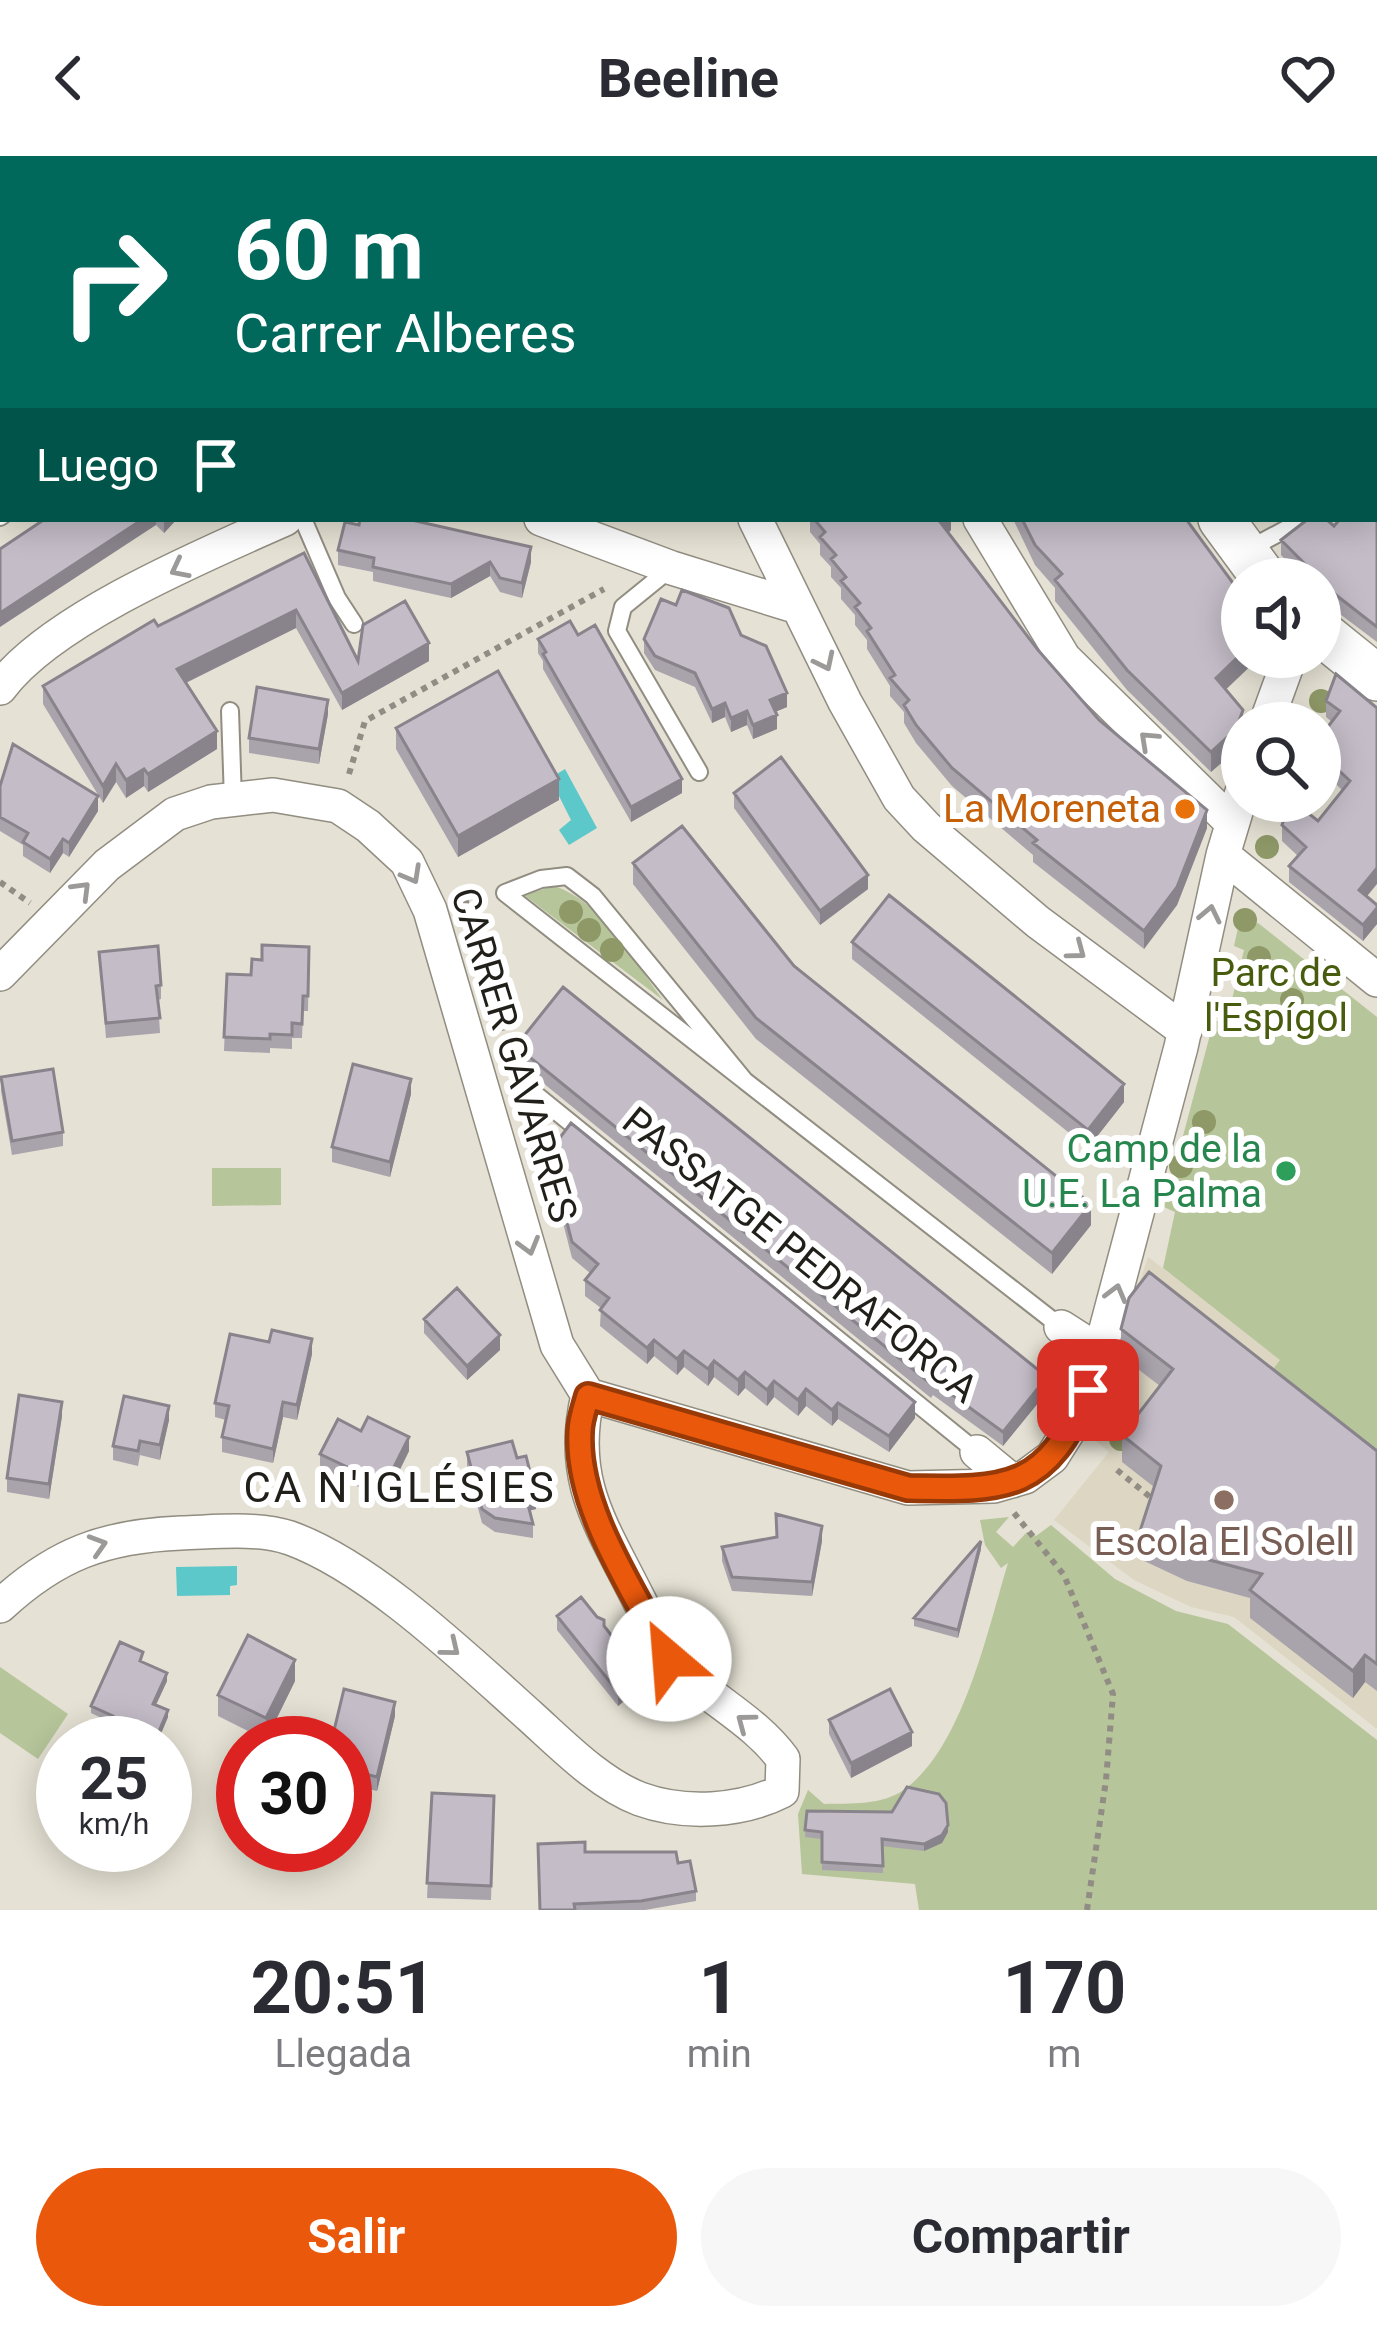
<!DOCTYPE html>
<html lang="es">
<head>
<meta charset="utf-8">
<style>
	:root { --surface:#fff; --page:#f7f7f7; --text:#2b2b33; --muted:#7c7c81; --accent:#ea580c }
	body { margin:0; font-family:Roboto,sans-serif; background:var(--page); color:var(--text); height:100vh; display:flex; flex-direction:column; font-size:45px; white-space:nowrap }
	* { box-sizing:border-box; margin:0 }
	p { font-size:39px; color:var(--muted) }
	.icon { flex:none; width:66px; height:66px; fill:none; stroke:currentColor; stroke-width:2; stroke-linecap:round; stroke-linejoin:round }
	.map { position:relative; height:1754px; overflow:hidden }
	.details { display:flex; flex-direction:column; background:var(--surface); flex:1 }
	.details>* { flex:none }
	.guide { position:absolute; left:0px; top:0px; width:1377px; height:366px; box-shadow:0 6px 30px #0003; background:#00695c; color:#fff; overflow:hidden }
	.tools { position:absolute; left:1221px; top:402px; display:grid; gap:24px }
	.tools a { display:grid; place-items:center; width:120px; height:120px; border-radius:50%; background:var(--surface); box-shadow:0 6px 30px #0003; font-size:60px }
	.speed { position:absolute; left:36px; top:1560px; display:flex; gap:24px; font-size:60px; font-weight:700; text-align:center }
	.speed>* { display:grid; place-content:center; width:156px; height:156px; border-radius:50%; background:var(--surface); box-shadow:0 6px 30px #0003; line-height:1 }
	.speed small { font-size:30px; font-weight:400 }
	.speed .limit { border:18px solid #d22; background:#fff; color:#111 }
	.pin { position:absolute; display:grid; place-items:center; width:102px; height:102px; color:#fff; margin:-51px; border-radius:24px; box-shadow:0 6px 18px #0006 }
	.me { position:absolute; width:132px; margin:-66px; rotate:333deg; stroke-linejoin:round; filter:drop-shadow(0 0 9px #0008) }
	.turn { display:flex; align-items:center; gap:42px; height:252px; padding:0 36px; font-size:54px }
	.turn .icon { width:156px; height:156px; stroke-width:2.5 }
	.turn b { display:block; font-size:84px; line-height:102px }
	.then { display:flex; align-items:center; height:114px; padding:0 36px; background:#0003; gap:24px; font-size:45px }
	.eta { display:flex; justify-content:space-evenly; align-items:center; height:204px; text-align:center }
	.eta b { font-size:72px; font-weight:700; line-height:84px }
	.button { display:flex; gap:24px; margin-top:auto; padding:24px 36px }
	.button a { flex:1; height:138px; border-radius:72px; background:var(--accent); color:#fff; font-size:48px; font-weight:700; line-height:138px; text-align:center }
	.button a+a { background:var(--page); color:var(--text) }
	header { display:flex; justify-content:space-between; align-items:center; height:156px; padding:0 36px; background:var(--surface); font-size:54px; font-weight:700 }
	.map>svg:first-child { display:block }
</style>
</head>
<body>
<header><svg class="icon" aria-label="back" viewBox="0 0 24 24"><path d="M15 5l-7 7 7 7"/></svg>Beeline<svg class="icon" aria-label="heart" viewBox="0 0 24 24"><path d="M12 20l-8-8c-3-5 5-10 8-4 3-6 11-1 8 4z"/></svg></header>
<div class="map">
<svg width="1377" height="1754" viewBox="0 0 1377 1754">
	<rect width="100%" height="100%" fill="#e5e1d4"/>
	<path fill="#dcd6c2" d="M1148,1101l229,178v294l-143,-112 -43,-10 -57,-27 -80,-60 55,-68 -19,-16z"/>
	<path fill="#b6c59a" d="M554,730c48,15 80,76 109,114l-139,-105z
		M1258,767l119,94v435l-61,-37 6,-9 -51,-34 9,-12 -117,-92 12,-56 -11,-5 50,-187 12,4 18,-74 -10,-4 4,-18z
		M212,1012h69v37l-69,1z
		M1009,1361l-13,15 17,15 14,-15 9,4 15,-11 64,54 61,32 52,13 149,116v170h-458l-4,-26 -113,-10 -4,-60 10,-24 16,14c27,-1 58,2 81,-15 58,-42 83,-160 103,-226l-7,5 -16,-23 -5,-25z
		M0,1511l68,47 -30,45 -38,-26z"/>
	<path fill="#5dc8ca" d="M565,613l32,59 -28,17 -10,-15 12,-10 -21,-42z
		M237,1410v19l-7,1v9l-53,1 -1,-29z"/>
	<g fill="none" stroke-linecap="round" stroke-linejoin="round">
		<g stroke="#918d81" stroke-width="20">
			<path id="lane" d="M1374,266l3,3
				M1374,312l3,-6
				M0,361l3,-2
				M303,363l34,79 17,26
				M1249,393l56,-30
				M671,412l-48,39 -6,24 82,141
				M230,555l3,89
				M745,925l-240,-188 36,-14 26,-3 26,20 152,185 316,246
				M535,938l442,358"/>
		</g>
		<g stroke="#918d81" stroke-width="36">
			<path id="street" d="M311,0v3
				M512,0l2,3
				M798,0l2,3
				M1073,0l3,3
				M835,3l4,-3
				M1374,235l3,3
				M541,363l131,49 126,39
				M755,363l90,183 54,96 27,29 112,95 147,109
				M980,363l84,139 167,164
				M0,532c51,-69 204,-133 285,-169
				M1266,567l24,-66
				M1223,699l154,125
				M0,818l107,-109 68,-51 36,-12 62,-7 65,11 30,20 39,36 23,48 127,435 31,50
				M1061,1171l39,25
				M588,1239l320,93 86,-2 31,-9 27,-20 24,-38 24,-67 81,-305 42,-192 19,-63
				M977,1296l35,29
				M0,1450c56,-52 105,-70 181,-73 35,-1 75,-6 109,5 81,29 176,121 241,179 31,28 69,67 109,82 44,16 101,13 142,-8l1,-32c-29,-40 -77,-61 -111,-98 -15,-16 -24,-45 -35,-65 -36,-72 -69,-116 -49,-201"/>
		</g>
		<g stroke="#918d81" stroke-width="48">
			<path id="secondary" d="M1034,0l2,3
				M1221,363l44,60
				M1320,476l57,46"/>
		</g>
		<path stroke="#918d84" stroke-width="6" stroke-dasharray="6 6" stroke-linecap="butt" d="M0,117l3,7
			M0,176l3,-7
			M349,618l16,-53 239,-132
			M0,726l30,21
			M465,742l51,175 5,5
			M1117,1314l38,31
			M1014,1357l50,62 49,119 -7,86 -19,130"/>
		<use href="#lane" stroke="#fff" stroke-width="16"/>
		<use href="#street" stroke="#fff" stroke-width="33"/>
		<use href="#secondary" stroke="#fff" stroke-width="45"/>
	</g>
	<g fill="#8f9867">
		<circle cx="1321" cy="545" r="12"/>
		<circle cx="1267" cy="691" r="12"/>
		<circle cx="571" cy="756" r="12"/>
		<circle cx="1245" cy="764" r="12"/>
		<circle cx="589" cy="774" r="12"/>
		<circle cx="612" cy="794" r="12"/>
		<circle cx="1259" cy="802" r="12"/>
		<circle cx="1292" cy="844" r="12"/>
		<circle cx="1204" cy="966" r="12"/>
		<circle cx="1181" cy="1010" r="12"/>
		<circle cx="1121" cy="1283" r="12"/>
	</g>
	<path fill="#a9a3ac" d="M561,0h204v3h-202z
		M0,254h3v74h-3z
		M1377,315v171l-41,-31 -16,-17v-15h-15l-24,-24v-15l53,-14 40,-7z
		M45,363h132l-13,14 -8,-8z
		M807,363h144v11l-3,3 90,117 61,70 108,108 -30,77 -33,44 -111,-87v-7l-81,-69 -36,-43 -12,-20v-11l-14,-16v-10l-23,-37v-9l-12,-15v-10l-14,-16v-11l-10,-11v-10l-11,-12v-11l-10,-12v-10z
		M1013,363h173l39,171 18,20 -1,23 -6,17 -25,22 -84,-82 -72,-89v-13l-20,-23z
		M338,394l193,12 -9,36 -22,-6 -10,-16 -39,22 -78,-17v-9l-35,-7z
		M304,397l54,108h71l-87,49 -46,-82 -110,55 31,66 -69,43 -4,-6 -18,12 -10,-16 -13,21 -60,-99v-18l115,-60z
		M578,479l104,158 -51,29 -88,-153v-8l-5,-8v-14z
		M741,479l46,72 -12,5 2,17 -24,10 -6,-14 -16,7 -6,-15 -13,6 -17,-36 -40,-17 -11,-17v-14z
		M1336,518l31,223 10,8v19l-14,17 -74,-59v-16l9,-10 -16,-15v-16l36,-4 24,-31 -10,-10v-7l-12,-9v-27l12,-15 -6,-5v-16z
		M328,558l-9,50 -70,-11v-15z
		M396,572l163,72 -101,57 -62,-108z
		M0,630l98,25 -29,46 -6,-4 -13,20 -27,-17v-11l-23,-14z
		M734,637l134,96 -48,36 -86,-117z
		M633,707l161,103 297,259 -39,49 -296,-235 -123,-155z
		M852,786l272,160 -36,46 -236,-189z
		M309,791l-1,64h-5l-1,27h-10v11l-22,-1v5l-46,-2 3,-77 24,1 11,-15z
		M99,796l62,33v14l-3,1 2,33 -54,5z
		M516,890l531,346 -44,54 -70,-51 -2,3 -415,-337z
		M1,921l62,55v14l-51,9 -11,-64z
		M411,938l-21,83 -58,-15v-15z
		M549,996l366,266 -26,34 -51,-33 -6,7 -26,-20 -8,10 -24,-19 -7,9 -22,-18 -7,8 -24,-19 -6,9 -24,-19 -7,8 -23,-19 -7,8 -47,-38 1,-18 -16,-12v-16l5,-7 -18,-15 -23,-90z
		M424,1163l76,31 -33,30 -43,-47z
		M1121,1173l256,122v240l-12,-9 -12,16 -103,-80v-20l-63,-17 -47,-22v-28l14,-44 -32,-25v-27l38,-49 -39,-30z
		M312,1198l-15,66 -14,-3 -10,46 -51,-11v-15l4,-17 -11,-3v-14z
		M62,1260l-13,83 -42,-7v-14z
		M169,1264l-9,40 -20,-5 -2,11 -25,-6v-14z
		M361,1275l48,20 -24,49 -65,-32v-14z
		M467,1296l69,57 -7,2 4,13v14l-38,-6 -13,-9 -15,-56z
		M776,1381l46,4 -10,55 -80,-5 -10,-30v-14z
		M981,1393l-23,89 -44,-12v-8z
		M557,1460l47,10 37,61 -23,19 -61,-76z
		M143,1504l-1,2 25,19 -11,24 12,12 -11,26h-56l9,-21 -19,-9v-7z
		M295,1525l-29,59 -48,-24v-21z
		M395,1560l-18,75 -32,-7v-41z
		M829,1564l83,26 -61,32 -22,-44z
		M432,1637l62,3 -3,104 -64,-2z
		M807,1655l141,21 -6,11 -18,8 -42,-5 1,27 -61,-3v-31l-17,-2z
		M585,1696l93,11 18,28v10l-51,9h-105z"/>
	<path fill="#89848c" d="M143,363h13v6l-156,102v-14z
		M164,363h13l-13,14z
		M943,363h8v11l-11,10v-18z
		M531,391v15l-9,36v-15z
		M490,406v14l-39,22v-14z
		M296,454v18l-119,59v-18z
		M429,487v18l-87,49v-17z
		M1242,497v4h18l-44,42v-21z
		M787,537v14l-17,7v-14z
		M328,544v14l-9,50v-15z
		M725,547v14l-13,6v-14z
		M1243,554l-1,23 -6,17 -25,22v-20z
		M747,555v14l-16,7v-14z
		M777,559v14l-24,10v-14z
		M217,575v18l-69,43v-18z
		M116,608v18l-13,21v-17z
		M144,613v17l-18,12v-18z
		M559,623v21l-101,57v-21z
		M682,623v14l-51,29v-15z
		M98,640v15l-29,46v-14z
		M1207,654v18l-30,77 -33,44v-18z
		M63,683v14l-13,20v-14z
		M1377,712v16l-18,22v-16z
		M868,719v14l-48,36v-14z
		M1377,752v16l-14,17v-16z
		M411,923v15l-21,83v-15z
		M1124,928v18l-36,46v-18z
		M1091,1048v21l-39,49v-21z
		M500,1179v15l-33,30v-14z
		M312,1183v15l-15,66v-15z
		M654,1184v16l-7,8v-16z
		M684,1195v16l-7,8v-16z
		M714,1205v16l-6,9v-17z
		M745,1216v16l-7,8v-16z
		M1047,1221v15l-44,54v-14z
		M774,1225v16l-7,9v-16z
		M806,1233v17l-8,10v-16z
		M62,1246v14l-13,83v-15z
		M283,1246v15l-10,46v-14z
		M915,1246v16l-26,34v-16z
		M838,1247v16l-6,7v-16z
		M169,1250v14l-9,40v-15z
		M409,1281v14l-24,49v-15z
		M536,1339v14l-10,2v-14z
		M822,1370v15l-10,55v-14z
		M981,1385v8l-23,89v-8z
		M1365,1499v27l-12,16v-27z
		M295,1504v21l-29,59v-22z
		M167,1517v8l-14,30v-7z
		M641,1517v14l-23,19v-14z
		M395,1546v14l-18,75v-14z
		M168,1554v7l-11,26h-3z
		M912,1576v14l-61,32v-15z
		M948,1669v7l-6,11 -18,8v-7z"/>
	<path fill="#c4bdc8" stroke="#89848c" stroke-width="3" d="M19,0h149l1,3h-149z
		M214,0h46v3h-46z
		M332,0h152l2,3h-154z
		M577,0h184l-1,3h-180z
		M882,0h127l2,2 -132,1z
		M1104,0h145l5,3h-147z
		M1316,0h61v197l-3,-2v-192h-60z
		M0,254h3v57l-3,-1z
		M1377,315v156l-41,-32 -55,-55 27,-21h18l8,7 6,-7h34v-43z
		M45,363h98l-143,94v-64z
		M360,363h47l124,28 -9,36 -22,-5 -10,-16 -39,22 -78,-17 1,-9 -36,-8 7,-28 14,3z
		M814,363h129l-3,3 98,128 61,70 108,90 -30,77 -33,44 -111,-88 4,-3 -85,-72 -36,-43 -12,-20 5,-5 -19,-22 5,-3 -28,-44 4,-3 -16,-21 5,-4 -19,-22 5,-4 -15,-18 5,-4 -16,-18 5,-5z
		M1022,363h164l52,71 4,-4v67l-26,25 27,32 -7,19 -25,23 -84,-82 -72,-90 7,-6 -27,-29z
		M304,397l54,108 5,-36 42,-24 24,42 -87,50 -46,-83 -119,59 40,62 -69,43 -4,-5 -18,11 -10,-16 -13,22 -60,-100 111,-66 4,6z
		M682,434l47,18 12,27 25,11 21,47 -17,7 7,15 -24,10 -6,-14 -16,7 -6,-15 -13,6 -17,-36 -40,-17 -11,-17 17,-40 15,6z
		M570,465l8,14 17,-10 87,154 -51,28 -88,-153 3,-2 -8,-13z
		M498,515l61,108 -101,57 -62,-108z
		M1336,518l41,34v160l-18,22 18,15v3l-14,17 -74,-59 17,-19 -24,-22 8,-24h3l25,20 32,-40 -18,-17 3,-5 -15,-12v-10l20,-26 -14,-10z
		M257,531l71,13 -9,49 -70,-11z
		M13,588l85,52 -29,47 -6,-4 -13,20 -27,-17 5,-9 -28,-16v-31z
		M781,601l87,118 -48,36 -86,-118z
		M682,670l112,140 297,238 -39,49 -296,-235 -123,-155z
		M889,739l235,189 -36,46 -236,-188z
		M262,789l47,2 -1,49h-5l-1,28 -10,-1v12l-22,-1v5l-46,-2 3,-63 24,1 1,-16 10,1z
		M158,790l3,39 -5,1 4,32 -54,5 -7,-71z
		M563,831l484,390 -44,55 -70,-51 -2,3 -415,-338z
		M353,908l58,15 -21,83 -58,-15z
		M53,913l10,63 -51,9 -11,-64z
		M571,967l344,279 -26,34 -51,-33 -6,7 -26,-21 -8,11 -24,-19 -7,9 -22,-18 -7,8 -24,-19 -6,8 -24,-18 -7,8 -23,-19 -7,8 -47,-38 9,-12 -24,-18 13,-16 -26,-22 -23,-90z
		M1149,1116l228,179v213l-12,-9 -12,16 -103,-81 12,-16 -75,-20 -47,-23 21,-65 -39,-31 51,-66 -52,-40 8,-31z
		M457,1132l43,47 -33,31 -43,-47z
		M272,1174l40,9 -15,66 -14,-3 -10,47 -51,-12 7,-31 -14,-3 15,-69 39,8z
		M19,1239l43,7 -13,82 -42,-6z
		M124,1240l45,10 -9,39 -20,-4 -2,10 -25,-5z
		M368,1261l41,20 -24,48 -65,-31 18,-35 23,12z
		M512,1285l5,17 9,-2 10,39 -10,2 7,27 -38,-6 -13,-9 -15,-57z
		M776,1358l46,12 -10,56 -80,-5 -10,-30 55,-10z
		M981,1385l-23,89 -44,-12z
		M581,1441l16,20 7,3v6l37,47 -23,19 -61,-76z
		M248,1479l47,25 -29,58 -48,-23z
		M120,1486l23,10 -3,9 27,12 -14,31 15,6 -14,33 -14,-6 -3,6h-36l12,-27 -22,-10z
		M344,1533l51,13 -18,75 -32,-8v-26h-14z
		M890,1533l22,43 -61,31 -22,-43z
		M907,1631l32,7 7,9 2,22 -6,10 -18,9 -42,-5 1,27 -61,-4v-30l-17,-2 2,-19 85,1z
		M432,1637l62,3 -3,90 -64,-3z
		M585,1686v10h91l2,11 12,-2 6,30 -55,10 -67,3 1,6h-35l-2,-66z"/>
	<defs><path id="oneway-chevron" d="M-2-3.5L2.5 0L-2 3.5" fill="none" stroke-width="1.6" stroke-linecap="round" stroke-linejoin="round" transform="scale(3)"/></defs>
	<g stroke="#9b9a98">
		<use href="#oneway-chevron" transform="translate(179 413) rotate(153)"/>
		<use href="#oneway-chevron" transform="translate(825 506) rotate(64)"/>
		<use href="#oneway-chevron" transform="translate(1148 584) rotate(-137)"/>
		<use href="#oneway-chevron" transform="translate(412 719) rotate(61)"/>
		<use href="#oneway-chevron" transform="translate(82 734) rotate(-45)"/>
		<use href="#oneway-chevron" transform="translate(1210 758) rotate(-78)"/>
		<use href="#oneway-chevron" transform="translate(1077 795) rotate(37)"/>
		<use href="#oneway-chevron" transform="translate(529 1090) rotate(74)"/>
		<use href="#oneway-chevron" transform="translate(1116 1137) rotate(-75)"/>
		<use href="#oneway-chevron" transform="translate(98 1389) rotate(-17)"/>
		<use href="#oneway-chevron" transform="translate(451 1492) rotate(39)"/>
		<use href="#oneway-chevron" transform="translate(745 1566) rotate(-143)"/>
	</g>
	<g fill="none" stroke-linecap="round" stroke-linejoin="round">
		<g stroke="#983908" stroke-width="30">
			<path id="route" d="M669,1503c-34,-67 -93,-150 -89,-227 0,-12 5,-25 8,-36l320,92c100,2 139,3 180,-98"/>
		</g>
		<use href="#route" stroke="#ea580c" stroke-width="21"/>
	</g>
	<circle fill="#e8710a" stroke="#fff" stroke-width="4.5" cx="1185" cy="653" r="12"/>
	<circle fill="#2e9e5b" stroke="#fff" stroke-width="4.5" cx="1286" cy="1015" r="12"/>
	<circle fill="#8d6e63" stroke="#fff" stroke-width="4.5" cx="1224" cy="1344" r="12"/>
	<g text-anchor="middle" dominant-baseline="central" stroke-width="12" stroke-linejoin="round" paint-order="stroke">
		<g font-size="39" fill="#c56008" stroke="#fff" text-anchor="end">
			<text x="1161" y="653">La Moreneta</text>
		</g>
		<g font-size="39" fill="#485c0d" stroke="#fff">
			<text x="1276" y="817">Parc de<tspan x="1276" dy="45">l'Espígol</tspan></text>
		</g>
		<g font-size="39" fill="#211f1a" stroke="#fff">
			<text transform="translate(514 899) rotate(73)">CARRER GAVARRES</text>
			<text transform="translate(800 1099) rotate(39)">PASSATGE PEDRAFORCA</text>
		</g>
		<g font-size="39" fill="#27864d" stroke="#fff" text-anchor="end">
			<text x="1262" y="993">Camp de la<tspan x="1262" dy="45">U.E. La Palma</tspan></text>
		</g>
		<g font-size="39" fill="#785e54" stroke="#fff">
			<text x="1224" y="1386">Escola El Solell</text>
		</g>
		<g font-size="42" letter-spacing="3" fill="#211f1a" stroke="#fff">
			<text x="400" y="1331">CA N'IGLÉSIES</text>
		</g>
	</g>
</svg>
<div class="tools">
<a><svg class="icon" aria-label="sound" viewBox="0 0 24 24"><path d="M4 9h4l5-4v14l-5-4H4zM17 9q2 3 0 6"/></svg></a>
<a><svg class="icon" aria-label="search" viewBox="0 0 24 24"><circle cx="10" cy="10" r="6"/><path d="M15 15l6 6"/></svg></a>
</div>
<div class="speed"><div>25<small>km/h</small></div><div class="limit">30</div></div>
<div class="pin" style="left:1088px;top:1234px;background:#d93025"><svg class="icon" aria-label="arrive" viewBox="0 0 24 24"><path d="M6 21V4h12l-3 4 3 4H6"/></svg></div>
<svg class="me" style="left:669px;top:1503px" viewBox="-20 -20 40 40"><circle r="19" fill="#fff"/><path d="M0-13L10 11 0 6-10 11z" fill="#ea580c"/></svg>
<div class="guide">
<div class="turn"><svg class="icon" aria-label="right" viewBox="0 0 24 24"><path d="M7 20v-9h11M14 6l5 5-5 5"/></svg><div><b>60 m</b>Carrer Alberes</div></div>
<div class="then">Luego<svg class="icon" aria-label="arrive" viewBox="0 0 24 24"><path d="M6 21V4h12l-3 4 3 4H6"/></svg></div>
</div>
</div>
<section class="details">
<div class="eta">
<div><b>20:51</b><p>Llegada</p></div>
<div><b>1</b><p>min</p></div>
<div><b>170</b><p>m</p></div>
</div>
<div class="button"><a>Salir</a><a>Compartir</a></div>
</section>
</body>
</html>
